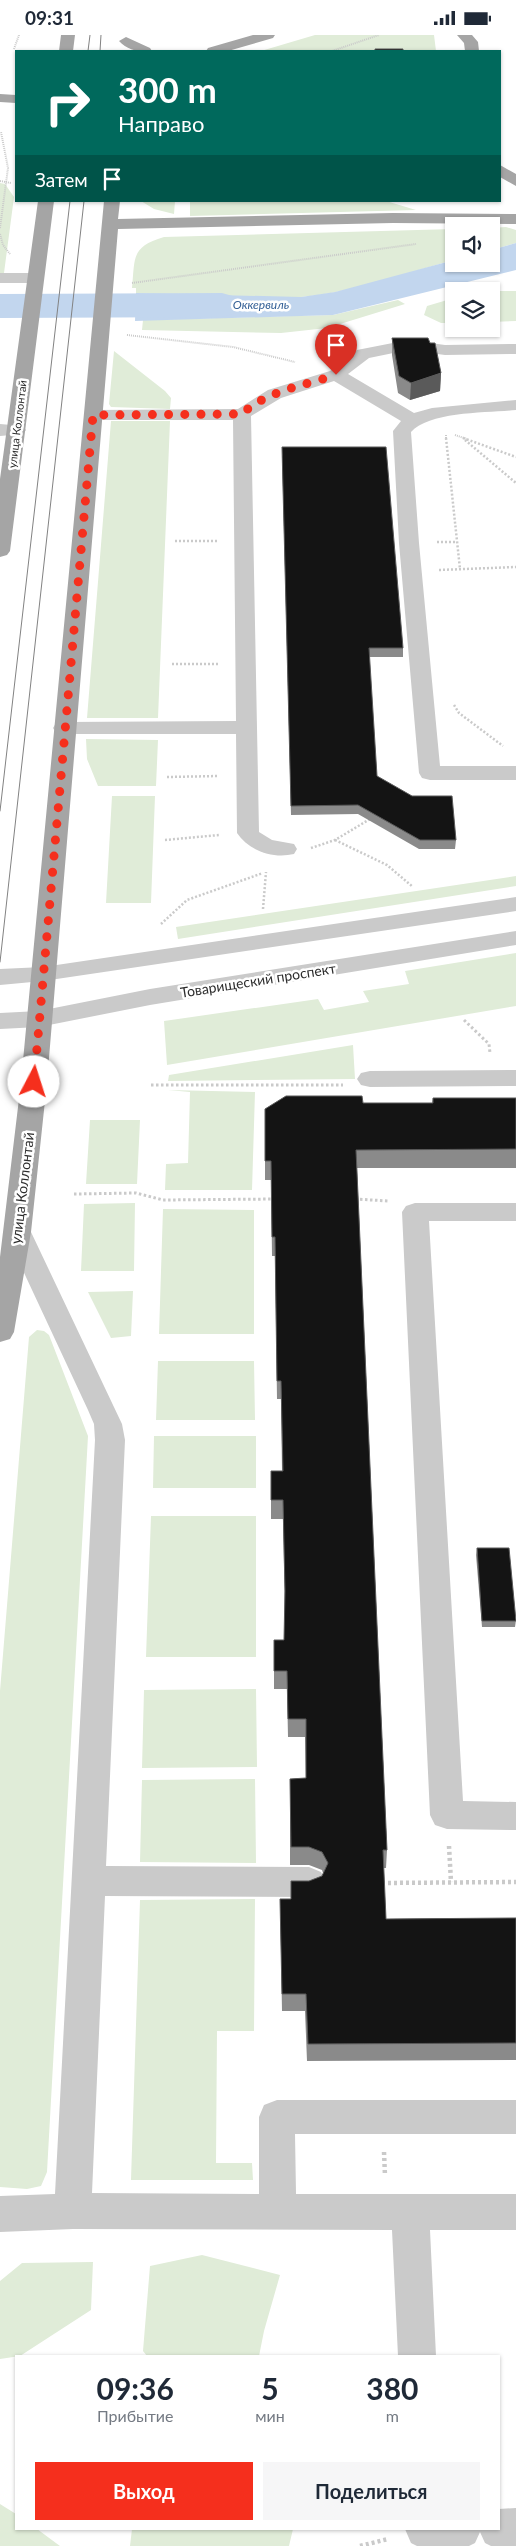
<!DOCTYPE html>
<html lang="ru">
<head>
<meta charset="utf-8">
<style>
	:root { --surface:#fff; --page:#f6f6f7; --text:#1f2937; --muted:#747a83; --accent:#f52f1d }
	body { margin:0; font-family:Lato,sans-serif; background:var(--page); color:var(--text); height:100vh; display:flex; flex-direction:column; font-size:19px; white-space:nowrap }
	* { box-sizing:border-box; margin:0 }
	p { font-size:16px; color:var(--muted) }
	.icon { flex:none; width:28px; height:28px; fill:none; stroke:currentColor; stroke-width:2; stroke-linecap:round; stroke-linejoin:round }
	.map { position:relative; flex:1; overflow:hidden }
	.sheet { position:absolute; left:15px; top:2320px; width:485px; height:175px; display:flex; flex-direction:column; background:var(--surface); border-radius:0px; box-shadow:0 1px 4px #0004 }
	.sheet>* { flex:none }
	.hud { position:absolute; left:15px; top:15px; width:486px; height:152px; border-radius:0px; box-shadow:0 1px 4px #0004; background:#00695c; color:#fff; overflow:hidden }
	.buttons { position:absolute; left:445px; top:182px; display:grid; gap:10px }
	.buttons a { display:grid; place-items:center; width:55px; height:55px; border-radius:0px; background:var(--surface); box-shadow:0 1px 4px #0004; font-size:25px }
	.pin { position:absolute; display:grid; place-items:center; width:42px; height:42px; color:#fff; margin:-51px -21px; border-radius:50% 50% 50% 0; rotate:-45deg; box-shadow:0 0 5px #0007 }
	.pin .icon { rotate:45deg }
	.me { position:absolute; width:55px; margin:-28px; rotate:5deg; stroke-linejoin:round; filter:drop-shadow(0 0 4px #0008) }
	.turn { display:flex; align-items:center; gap:18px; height:105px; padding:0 20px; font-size:22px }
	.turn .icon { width:65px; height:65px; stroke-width:2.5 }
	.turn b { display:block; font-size:35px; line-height:42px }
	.then { display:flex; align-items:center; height:48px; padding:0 20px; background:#0003; gap:10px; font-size:19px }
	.eta { display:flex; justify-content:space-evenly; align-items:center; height:85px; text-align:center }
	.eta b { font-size:30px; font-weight:700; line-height:35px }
	.primary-button { display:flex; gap:10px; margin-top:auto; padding:10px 20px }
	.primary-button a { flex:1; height:58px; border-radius:0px; background:var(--accent); color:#fff; font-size:20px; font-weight:700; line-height:58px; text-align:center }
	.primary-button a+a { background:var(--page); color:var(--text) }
	.status { display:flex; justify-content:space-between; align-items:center; height:35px; padding:0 25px; background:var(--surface); direction:ltr }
	.status svg { height:14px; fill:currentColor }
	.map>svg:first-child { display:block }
</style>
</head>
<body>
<div class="status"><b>09:31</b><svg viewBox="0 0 49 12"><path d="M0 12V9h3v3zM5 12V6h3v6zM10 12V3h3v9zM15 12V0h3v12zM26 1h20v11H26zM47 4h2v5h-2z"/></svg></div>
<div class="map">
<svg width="516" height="2511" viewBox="0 0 516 2511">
	<rect width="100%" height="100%" fill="#fff"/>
	<path fill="#e0ecd8" d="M315,0h119l2,16h-175z
		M0,148l5,1 9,13 -10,76h-4z
		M141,166h34l-1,13 -20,-5z
		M190,166h196l30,9 -226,6z
		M506,192l10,3v13l-25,7v-22z
		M454,194v31c-50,13 -102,33 -153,37 -54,4 -111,-1 -165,-4v-5h-4c3,-31 -1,-41 32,-51z
		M488,256h28v30l-25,1v-31z
		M454,263v25h-13l-17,-8 3,-9z
		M398,265l7,4 -78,24 -46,5 -139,-3 1,-10 190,-5z
		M114,316l51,40 6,7 -1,11 -59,-2 -2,-3z
		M111,386h59l-12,297h-71z
		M86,704l72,1 -2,46h-58l-11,-27z
		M112,761h43l-4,107h-45z
		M516,841v10l-338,53 -2,-12z
		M516,918v53l-349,59 -3,-44 154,-22 6,11 45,-8 -6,-11 46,-7 -4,-13z
		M353,1010l2,34 -187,2 1,-6z
		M168,1055l87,2 -3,98h-87l1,-26 22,-1 2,-71z
		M90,1085h50l-3,64h-51z
		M135,1168l-1,68h-53l3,-67z
		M163,1174l91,1v124h-95z
		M133,1256l-2,45 -20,2 -23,-46z
		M37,1295l7,1 5,4 39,101 -41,736 -6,14 -14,3 -27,-2v-496l29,-354z
		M158,1326h96l1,59h-99z
		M154,1401h102v52h-103z
		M151,1481h105v141h-110z
		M256,1654l1,78 -115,1 2,-78z
		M255,1744l1,84 -116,-1 2,-82z
		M255,1864l-1,132h-37l-1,132h36l1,17h-122l9,-280z
		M202,2220l78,20 -16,56 -5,25h-112l-4,-5 7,-85z
		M93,2227l-2,48 -71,46 -20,3v-78l22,-18z
		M0,2469l16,10v15h21l23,17h-60z
		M132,2494h161l-4,17h-159z"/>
	<path fill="#c2d6ee" d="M516,208v27l-183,45 -198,6 1,-28 165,4 34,-5 119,-32v4h37v-14z"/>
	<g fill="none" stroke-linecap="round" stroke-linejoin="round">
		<path fill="#c2d6ee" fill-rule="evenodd" d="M222,258l14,4 5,8 -5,8 -14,4 -222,1v-24z"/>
		<path stroke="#cacaca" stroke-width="2" stroke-dasharray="1 1" stroke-linecap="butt" d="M14,14l5,-14
			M332,16l47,-16
			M0,146l11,2
			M0,193l8,-60 -7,-36
			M0,199l3,11 7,9
			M132,248l284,-39
			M127,300l106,12 62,15
			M446,400v4
			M455,400l12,4"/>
		<path stroke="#cacaca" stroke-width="2.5" stroke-dasharray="2 2" stroke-linecap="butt" d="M446,403l14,131
			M463,403l53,19
			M465,405l51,43
			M175,506h42
			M437,507h19
			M439,535l77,-3
			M172,629h46
			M454,670l5,8 44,33
			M167,742l52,-1
			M165,805l54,-5
			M335,805l52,25 26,22
			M311,813l24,-8 35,-21
			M263,874l3,-37
			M161,889l26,-24 76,-27"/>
		<path stroke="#cacaca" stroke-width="3" stroke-dasharray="2.5 2.5" stroke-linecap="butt" d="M464,985l25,24 1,9
			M151,1050h192
			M74,1159l62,-1 27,7 112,-1
			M355,1164l33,2"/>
		<path stroke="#cacaca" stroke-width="4.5" stroke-dasharray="3 3" stroke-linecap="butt" d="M449,1811l2,36
			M382,1848l134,-1
			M384,2117l1,24
			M360,2511l28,-7"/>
		<path fill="#cacaca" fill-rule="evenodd" d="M0,238h36l8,5 -8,5h-36z
			M408,305l37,5 71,-1v10l-71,1 -37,-5 -39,8 -21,16 66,39 18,-5 84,-8v10c-28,3 -86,1 -105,22l8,111 21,223h76v14h-86l-8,-2 -3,-5 -20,-230 -6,-112 8,-10 -67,-40 -53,17 -30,18 8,416 13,8 22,4 3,5 -3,5c-21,5 -45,-3 -57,-21l-1,-99h-172l-8,-1 -3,-5 3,-5 8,-1 172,-1 -3,-301h-140l-6,-1 -3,-4 3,-4 6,-1 145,-1 30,-19 62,-19 27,-21z
			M0,389l23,2 3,4 -3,4 -23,2z
			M516,862v14l-473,70 -43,4v-16l43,-2z
			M516,896v14l-366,60 -111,22 -39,2v-16l39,-2 111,-22z
			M516,1035v16l-146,1 -9,-2 -4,-6 4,-6 9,-2z
			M415,1168h101v18h-87l34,580 53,1v28l-69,-1 -12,-4 -5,-10 -28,-603 4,-6z
			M18,1188l10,2 3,7 91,192 3,16 -19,426 203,1 12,5 5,10 -5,10 -12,5 -204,-1 -13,297 167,1v-77l5,-12 13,-5h239v34h-221l1,60h220v36h-86l6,126h-38l-6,-126 -319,-1 -73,3v-36l55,-2 40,-754 -1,-16 -6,-14 -83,-178 3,-7z
			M516,2473v38h-25l-6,-3 -5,-11 -5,11 -6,3h-52l-6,-3 -6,-14h94v-20z"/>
		<path fill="#a5a5a5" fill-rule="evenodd" d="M61,0h14l-2,16h-14z
			M253,0h22l-2,3 -45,13h-22l2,-3z
			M457,0h15l6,7 1,9h-14l-1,-8z
			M126,2l24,11 2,3c-12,1 -24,0 -33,-10z
			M0,59l16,1v8l-16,-1z
			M500,130l16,9v12l-16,-9z
			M38,166h16l-44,350 -3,4 -7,2v-78z
			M104,166h16l-2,18 275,-6 123,1v10l-123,-1 -275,6 -71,853 -16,150 -17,100 -4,7 -10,3v-85l21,-175z"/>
		<path stroke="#828282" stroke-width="1" d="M88,16l2,-16
			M100,16l1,-16
			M0,776l70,-610
			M0,927l84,-761"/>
	</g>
	<path fill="#8a8a8a" d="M392,303l38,5 11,30 -1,18 -30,9 -12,-7 -6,-38z
		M282,420l121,193v9h-34l8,119 79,64 -1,9h-36l-61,-35 -67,1z
		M433,1063h83v70h-159l30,682 -1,18h-3l3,51 130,-1v142l-209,1 -2,-50h-23l-2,-112h11v-18h18l13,-5 1,-3 -1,-3 -13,-5h-19v-86l16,-1 -1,-41h-17l-1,-48h-13v-49h10l1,-31 -2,-90h-12v-48h11l-1,-72h-4l-2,-143h-3l-1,-76h-6v-71l98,-6h69z
		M477,1513l39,72 -1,7h-33l-6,-72z"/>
	<path fill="#5a5a5a" d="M441,338l-1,18 -30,9 1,-17z"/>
	<path fill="#141414" stroke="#5a5a5a" d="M375,14h28v2h-28z
		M392,303h36l2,5h5l6,30 -30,10 -12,-7z
		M282,412h104l17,201h-34l8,128 35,20h40l4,44h-36l-62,-35 -67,1z
		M286,1061h76l1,7h70v-5h83v51l-160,1 31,700h-4l3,69 130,-1v125l-208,1 -2,-50h-24l-2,-95h11v-18h18l13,-5 6,-13 -6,-11 -13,-5h-18l-1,-68 16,-1v-59h-18l-1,-48h-13v-31h10l1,-49 -2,-91h-12v-29h12l-2,-90h-4l-2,-144h-3l-1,-76h-6v-52z
		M477,1513h32l7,73h-34z"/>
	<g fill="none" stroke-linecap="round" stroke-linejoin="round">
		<path stroke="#f52f1d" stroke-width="9" stroke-dasharray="0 16.2" d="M34,1047l59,-667 149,-1c24,-23 64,-29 94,-39"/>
	</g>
	<g text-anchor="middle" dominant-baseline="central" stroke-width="5" stroke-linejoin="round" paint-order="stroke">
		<g font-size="11" fill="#2d2d2d" stroke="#fff">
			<text transform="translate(17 389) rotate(-83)">улица Коллонтай</text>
		</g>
		<g font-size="12" font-style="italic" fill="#346096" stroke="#fff">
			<text x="261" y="269">Оккервиль</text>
		</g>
		<g font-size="14" fill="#2d2d2d" stroke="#fff">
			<text transform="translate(258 945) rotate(-9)">Товарищеский проспект</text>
			<text transform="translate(22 1153) rotate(-83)">улица Коллонтай</text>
		</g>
	</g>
</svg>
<div class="buttons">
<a><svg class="icon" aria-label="sound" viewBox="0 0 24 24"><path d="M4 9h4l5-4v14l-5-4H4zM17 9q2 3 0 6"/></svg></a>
<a><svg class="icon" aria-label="layers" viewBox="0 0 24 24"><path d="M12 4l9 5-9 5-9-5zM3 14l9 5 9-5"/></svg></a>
</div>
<div class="pin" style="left:336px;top:340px;background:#d93025"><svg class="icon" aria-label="arrive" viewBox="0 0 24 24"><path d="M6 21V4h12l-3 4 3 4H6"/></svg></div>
<svg class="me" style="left:34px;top:1047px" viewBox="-20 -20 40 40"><circle r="19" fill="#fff"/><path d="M0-13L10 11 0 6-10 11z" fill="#f52f1d"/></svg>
<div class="hud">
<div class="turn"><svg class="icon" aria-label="right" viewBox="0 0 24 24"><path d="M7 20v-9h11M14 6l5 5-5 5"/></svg><div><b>300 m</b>Направо</div></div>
<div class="then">Затем<svg class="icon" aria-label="arrive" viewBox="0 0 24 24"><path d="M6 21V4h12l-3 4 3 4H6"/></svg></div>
</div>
<section class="sheet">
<div class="eta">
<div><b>09:36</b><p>Прибытие</p></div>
<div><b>5</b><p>мин</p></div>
<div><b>380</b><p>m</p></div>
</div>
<div class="primary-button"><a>Выход</a><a>Поделиться</a></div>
</section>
</div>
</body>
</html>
